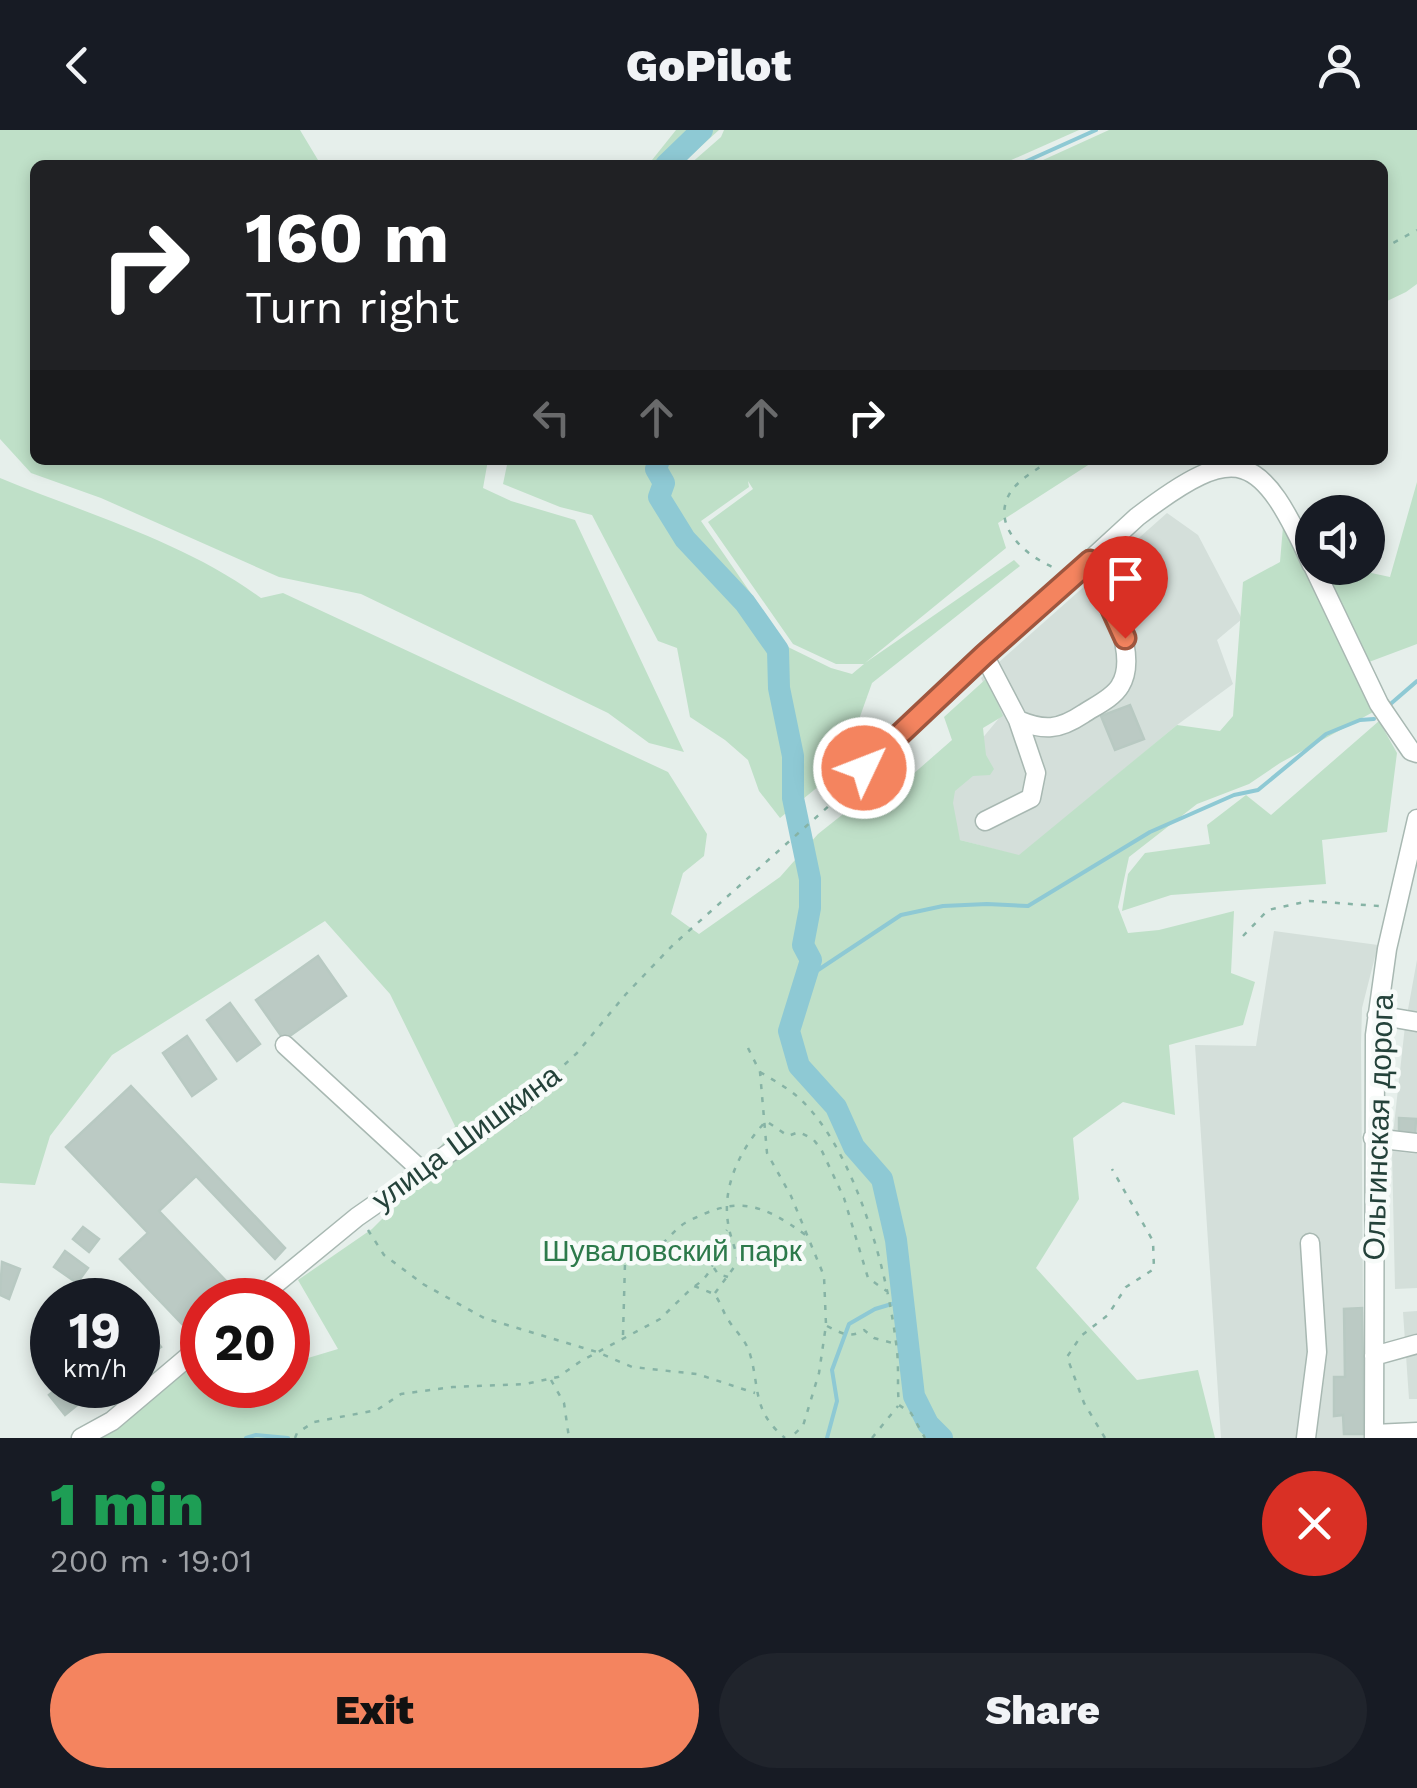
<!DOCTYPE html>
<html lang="en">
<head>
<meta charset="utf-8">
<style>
	:root { --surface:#171b24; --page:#20242c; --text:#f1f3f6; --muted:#9ea1a6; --accent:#f4845f }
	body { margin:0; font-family:"Work Sans",sans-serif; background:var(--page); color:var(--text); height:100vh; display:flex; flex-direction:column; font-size:38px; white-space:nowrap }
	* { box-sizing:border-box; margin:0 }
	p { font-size:32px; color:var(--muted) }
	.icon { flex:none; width:55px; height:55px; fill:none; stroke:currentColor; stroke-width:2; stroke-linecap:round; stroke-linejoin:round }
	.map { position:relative; height:1308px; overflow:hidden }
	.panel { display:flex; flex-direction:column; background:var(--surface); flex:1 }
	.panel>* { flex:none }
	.hud { position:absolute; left:30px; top:30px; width:1358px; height:305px; border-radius:15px; box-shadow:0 5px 15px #0003; background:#202124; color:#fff; overflow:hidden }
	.tools { position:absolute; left:1295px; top:365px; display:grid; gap:20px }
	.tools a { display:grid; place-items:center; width:90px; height:90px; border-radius:50%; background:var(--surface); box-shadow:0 5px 15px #0003; font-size:50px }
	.speed { position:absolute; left:30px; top:1148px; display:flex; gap:20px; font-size:50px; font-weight:700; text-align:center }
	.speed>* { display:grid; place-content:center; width:130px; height:130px; border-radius:50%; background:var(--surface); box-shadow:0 5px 15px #0003; line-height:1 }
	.speed small { font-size:25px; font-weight:400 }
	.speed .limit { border:15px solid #d22; background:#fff; color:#111 }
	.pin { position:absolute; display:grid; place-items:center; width:85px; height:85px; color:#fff; margin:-102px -42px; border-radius:50% 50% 50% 0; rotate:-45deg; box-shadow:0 0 10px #0007 }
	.pin .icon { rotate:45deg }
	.me { position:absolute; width:110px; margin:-55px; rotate:47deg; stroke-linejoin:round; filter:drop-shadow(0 0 8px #0008) }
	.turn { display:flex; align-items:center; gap:35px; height:210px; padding:0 50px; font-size:45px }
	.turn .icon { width:130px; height:130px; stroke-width:2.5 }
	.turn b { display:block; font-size:70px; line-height:85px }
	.lanes { display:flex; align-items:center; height:95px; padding:0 50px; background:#0003; justify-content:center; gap:50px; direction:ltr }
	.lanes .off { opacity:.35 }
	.round { display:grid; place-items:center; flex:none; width:105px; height:105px; border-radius:52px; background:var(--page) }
	.overview { display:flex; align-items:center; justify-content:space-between; height:170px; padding:0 50px }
	h1 { font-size:60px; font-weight:800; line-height:75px; color:#1e9e55 }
	.cta { display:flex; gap:20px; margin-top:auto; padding:20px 50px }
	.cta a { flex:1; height:115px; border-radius:60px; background:var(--accent); color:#111; font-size:40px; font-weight:800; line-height:115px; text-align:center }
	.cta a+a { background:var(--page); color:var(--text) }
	header { display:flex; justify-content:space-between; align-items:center; height:130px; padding:0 50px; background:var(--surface); font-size:45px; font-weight:800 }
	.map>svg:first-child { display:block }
</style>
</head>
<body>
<header><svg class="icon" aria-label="back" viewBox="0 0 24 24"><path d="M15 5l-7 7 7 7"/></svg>GoPilot<svg class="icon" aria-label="person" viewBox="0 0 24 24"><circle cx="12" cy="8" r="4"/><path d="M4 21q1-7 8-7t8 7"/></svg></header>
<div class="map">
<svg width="1417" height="1308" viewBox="0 0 1417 1308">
	<rect width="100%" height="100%" fill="#e6efeb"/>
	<path fill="#d4dfda" d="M1167,383l31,22 44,84 -25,21 16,44 -56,41 -157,131 -60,-16 -24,-46 64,-77 -19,-39z
		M1274,801l104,14 -16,63 -1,36 3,394h-143l-26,-393 61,1z
		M1417,830v187l-25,-4 13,-117z
		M1392,1021l25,3v134l-22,1z
		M1417,1181v88h-8l-6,-87z"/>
	<path fill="#bfe0c8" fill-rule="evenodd" d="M0,0h300l21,35h-286v295h453l-5,28 28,13 64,19 109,232 -35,-9 -41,-30 -247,-119 -82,-17 -178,-79 -70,-25 -31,-34z
		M676,0h43l-39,35h-32z
		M724,0h355l-79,35h-311l32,-28z
		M1109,0h308v154l-11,8 -23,11 -1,-138h-350z
		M508,330h588l-98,63 8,25 -141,115 149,-103 6,6 -148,117 -30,84 -62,51 -21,-27 -11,-31 -23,-20 -35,-23 -13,-69 -19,-7 -66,-126 -32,-8 -57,-23zM748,351l5,8 -45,33 85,122 43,20h28l-12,10 -21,-6 -43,-21 -87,-126 48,-34z
		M0,348c87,36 185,64 261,120l22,-5 385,179 39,62 -3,22 -21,17 -12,41 28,20 81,-57 38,-43 63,-50 15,5 56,-49 -8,-23 43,-39 16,38 -20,12 3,27 8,14 -4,6 -17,1 -18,15 -2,12 7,37 59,15 158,-130 43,6 13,-15 10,-134 37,-20 4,-47 51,88 -4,-21 17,-14 42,9 27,-95v162l-64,24 22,43 -95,52 -31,21 -52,20 -68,53 -11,50 10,26 31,-3 75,-19 -3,62 24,9 -12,43 -74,20 6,70 -52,-13 -50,36 6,61 -43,69 101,112 61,-10 17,68h-1118l105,-85v32h86v-21l50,-15 -40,-69 74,-51 35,-35 48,-68 -65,-132 -65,-73 -213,134 -62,81 -15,49 -35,-2z
		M1379,591l18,32 -10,79 -65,8 4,44 -155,11 -49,16 6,-37 17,-21 65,-9 -3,-19 39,-30 25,20z"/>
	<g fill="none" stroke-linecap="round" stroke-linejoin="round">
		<path stroke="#8ec9d4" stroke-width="4" d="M1018,35l78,-35
			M1387,577l30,-26
			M806,848l95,-63 42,-9 44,-2 41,2 122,-74 84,-37 24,-5 68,-56 34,-14 14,-1
			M246,1308l10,-3 32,3
			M827,1308l10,-37 -5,-31 17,-46 26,-15 30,-9"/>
		<path stroke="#8ec9d4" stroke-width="22" d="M666,35l36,-35
			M659,330l-3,9 8,14 -5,14 26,42 60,64 33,47 1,38 14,68v42l17,81v29l-7,37 8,15 -22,71 10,35 37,41 18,40 28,32 14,61 18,156 14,28 14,14"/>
	</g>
	<path fill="#bbcac4" stroke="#b8c9c2" stroke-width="2.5" d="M1130,575l14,34 -29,11 -14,-34z
		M318,826l28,40 -62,44 -28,-40z
		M230,873l30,41 -23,17 -30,-41z
		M187,906l29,43 -24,17 -29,-43z
		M131,956l154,162 -10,11 -79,-83 -37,35 68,71 -19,18h-6v5l-20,19 -62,-65 28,-26 -82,-86z
		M1399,988l17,1 -1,17 -16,-1z
		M83,1097l16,12 -10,13 -16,-13z
		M65,1121l23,17 -11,15 -23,-16z
		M2,1132l18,7 -11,30 -9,-4z
		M1362,1178l2,126h-20l-1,-19 -9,1v-39h11l-1,-68z
		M47,1180l5,2v26l-13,-5z
		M143,1193l18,24 -19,13 -4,-6v-27z
		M61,1255h8l13,16 -17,14 -16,-20z"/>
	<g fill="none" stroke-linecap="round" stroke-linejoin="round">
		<g stroke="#a8b8b2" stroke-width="21">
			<path id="minor" d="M1314,438l65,136 32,47 6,2
				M984,525l34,65 18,53 -5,25 -46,23
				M1018,590c26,11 41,10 65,-6 12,-8 30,-16 37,-28 20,-31 -13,-96 -30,-125
				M864,638l273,-251c102,-78 123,-65 175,48
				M1377,885l40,7
				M285,915l137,126
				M1373,1008l44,5
				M256,1170l101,-83 167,-116
				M1374,1226l43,-12
				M1374,1304l43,-2
				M81,1308l31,-17 90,-76
				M1306,1308l11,-86 -7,-109
				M1374,1308l1,-403 12,-86 30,-130"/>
		</g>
		<path stroke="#86b3a5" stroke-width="2.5" stroke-dasharray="5 8" stroke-linecap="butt" d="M1382,119l35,-19
			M1050,330c-12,9 -29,18 -38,30 -24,34 13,66 43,78
			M1243,806l25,-26 41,-9 70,5
			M748,918l12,24 7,81 24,43 33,80 2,49 -7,48 -16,53 -13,12
			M760,942c13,8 28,16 39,26 57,52 90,178 98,253 2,18 0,36 2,54l12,8 14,25
			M536,961l41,-38 49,-59 47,-49 158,-141 23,-26
			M368,1100l16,25 39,29 61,34 113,34 35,15 65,7 58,19
			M714,1138l4,6 10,3
			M695,1156c25,-17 16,-35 32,-56
			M715,1163l23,-31c-2,-13 -8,-25 -10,-39 -6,-38 13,-75 38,-102l22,15 11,-4 14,7 8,10 23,49 24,80 20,14
			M827,1196c14,7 23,13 37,4l10,8 22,6
			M623,1205l2,-72 6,-10c10,-2 23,-3 30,-9 9,-6 14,-15 24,-21 52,-28 75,-21 122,13
			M551,1250l13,23 5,35
			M295,1308l2,-5 17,-11 63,-12 24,-16 52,-7 72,-3 33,-7 23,-16 79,-42 34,-33 20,8c7,8 9,19 15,27 7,11 17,19 21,33 10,34 2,57 35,84
			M872,1308l26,-32
			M1105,1308l-21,-35 -17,-46 14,-21 27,-21 18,-28 28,-18 -1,-28 -41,-72"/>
		<use href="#minor" stroke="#fff" stroke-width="18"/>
	</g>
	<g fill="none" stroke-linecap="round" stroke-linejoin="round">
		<g stroke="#9f563e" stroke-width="25">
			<path id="route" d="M864,638l120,-113 106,-94 35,77"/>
		</g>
		<use href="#route" stroke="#f4845f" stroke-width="18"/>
	</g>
	<g text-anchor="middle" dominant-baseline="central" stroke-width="9" stroke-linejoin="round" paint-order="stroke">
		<g font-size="30" fill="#24423a" stroke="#f7fbf9">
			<text transform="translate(1378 997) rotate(-88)">Ольгинская дорога</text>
			<text transform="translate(466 1007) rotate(-36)">улица Шишкина</text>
		</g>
		<g font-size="30" fill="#2d7a4b" stroke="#f7fbf9">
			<text x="672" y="1120">Шуваловский парк</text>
		</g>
	</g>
</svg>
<div class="tools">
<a><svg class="icon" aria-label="sound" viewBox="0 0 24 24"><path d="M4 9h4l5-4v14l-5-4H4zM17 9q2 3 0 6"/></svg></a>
</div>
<div class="speed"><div>19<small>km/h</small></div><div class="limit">20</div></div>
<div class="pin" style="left:1125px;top:508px;background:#d93025"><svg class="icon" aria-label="arrive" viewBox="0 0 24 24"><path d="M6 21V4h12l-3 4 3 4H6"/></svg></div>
<svg class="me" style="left:864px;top:638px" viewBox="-20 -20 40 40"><circle r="17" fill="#f4845f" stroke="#fff" stroke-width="3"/><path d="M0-11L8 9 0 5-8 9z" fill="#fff"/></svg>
<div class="hud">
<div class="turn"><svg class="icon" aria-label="right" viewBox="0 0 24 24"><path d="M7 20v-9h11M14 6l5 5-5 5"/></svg><div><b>160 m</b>Turn right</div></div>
<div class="lanes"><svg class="icon off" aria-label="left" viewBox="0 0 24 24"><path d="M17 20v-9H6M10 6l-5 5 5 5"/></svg><svg class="icon off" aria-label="ahead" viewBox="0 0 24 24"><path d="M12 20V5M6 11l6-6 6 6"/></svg><svg class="icon off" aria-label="ahead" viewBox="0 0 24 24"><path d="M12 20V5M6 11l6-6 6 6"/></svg><svg class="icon" aria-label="right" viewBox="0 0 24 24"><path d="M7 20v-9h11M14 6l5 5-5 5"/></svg></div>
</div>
</div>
<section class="panel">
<div class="overview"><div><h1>1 min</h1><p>200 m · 19:01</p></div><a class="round" style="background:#d93025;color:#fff"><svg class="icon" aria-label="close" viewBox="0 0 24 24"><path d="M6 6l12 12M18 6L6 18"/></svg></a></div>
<div class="cta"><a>Exit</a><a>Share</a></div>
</section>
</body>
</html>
